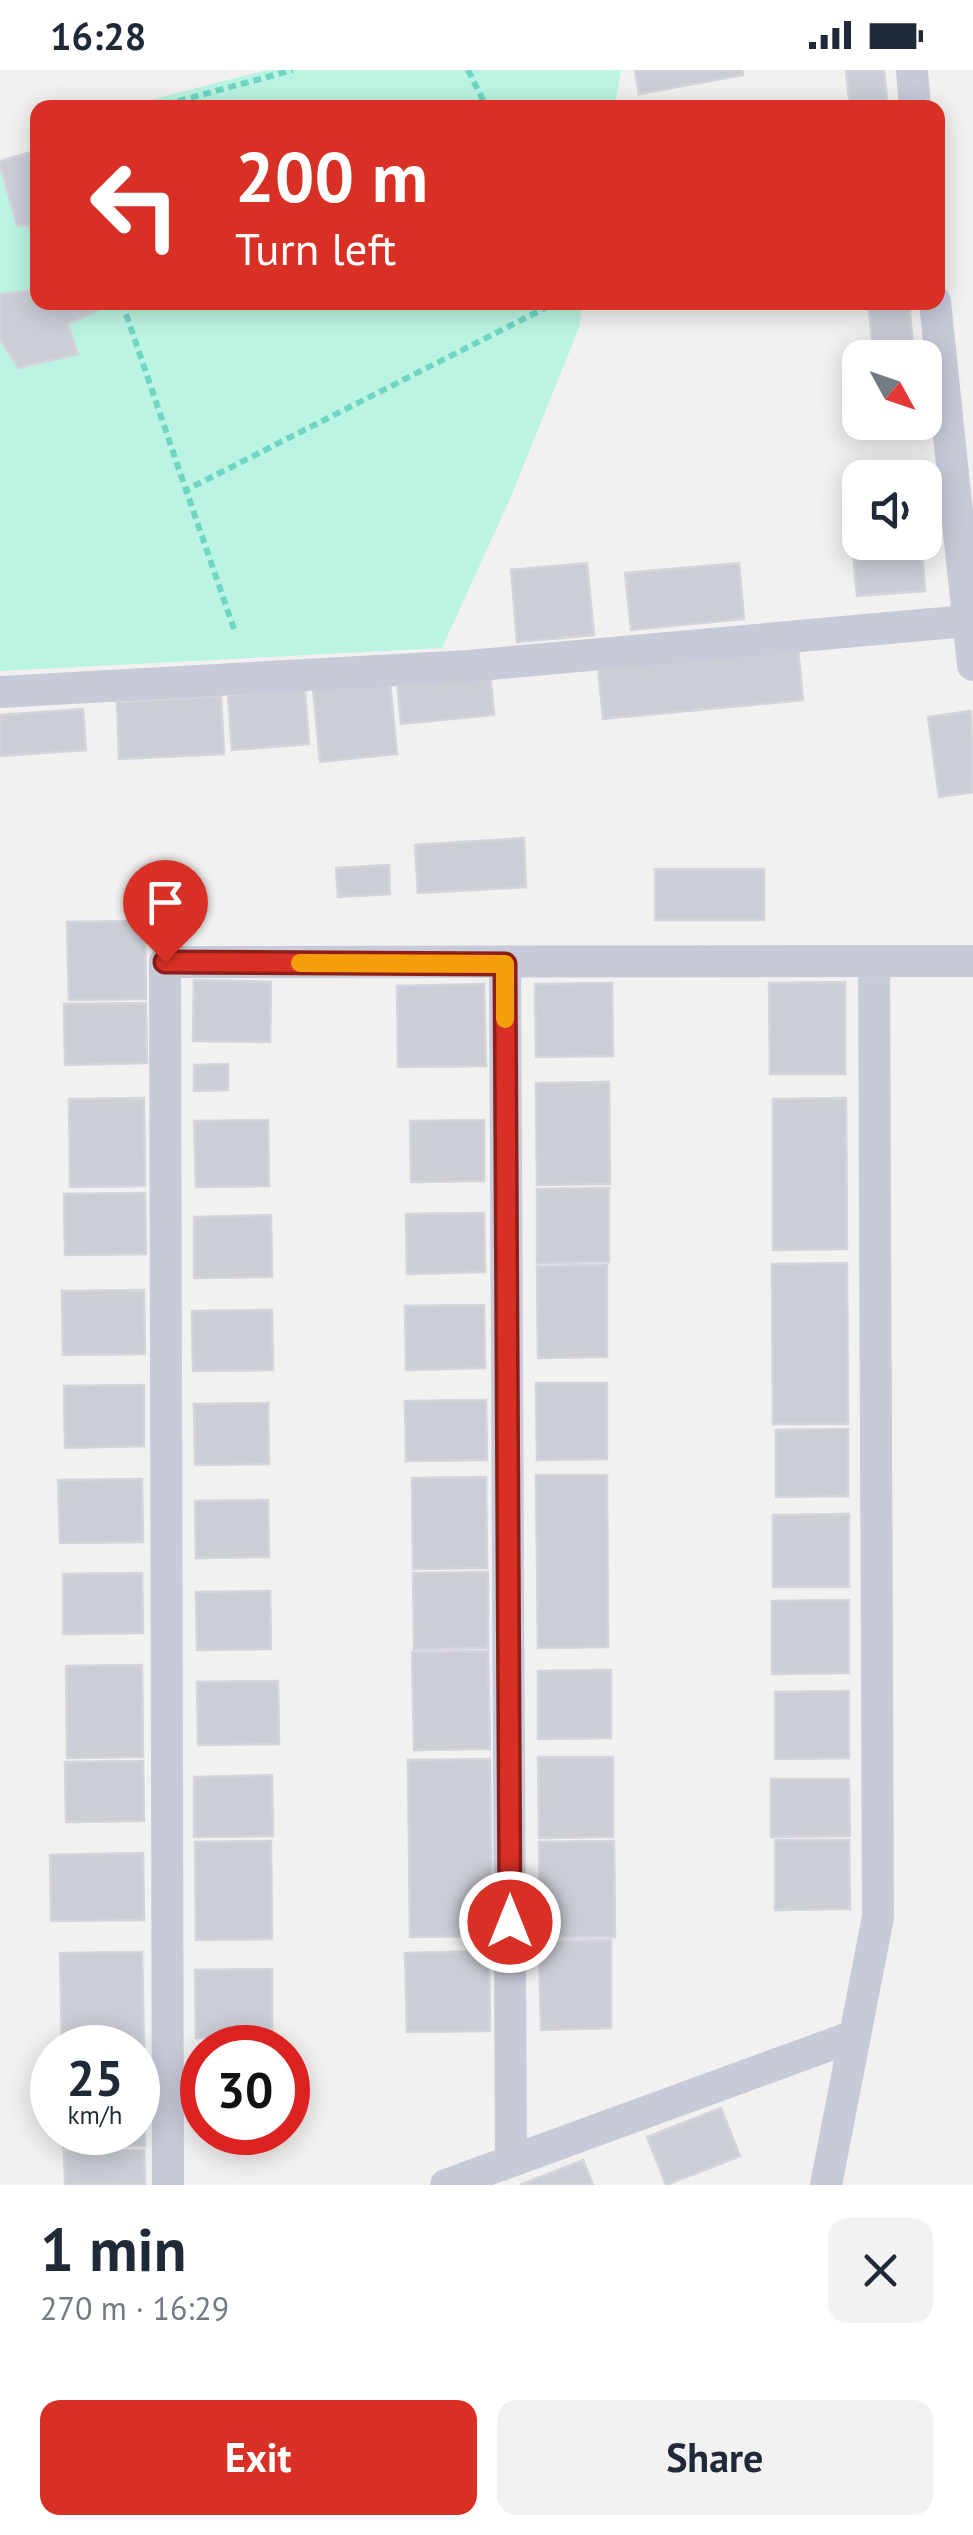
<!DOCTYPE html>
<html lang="en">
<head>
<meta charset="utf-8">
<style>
	:root { --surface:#fff; --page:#f2f2f3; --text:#1f2937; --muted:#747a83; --accent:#d93025 }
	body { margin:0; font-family:"PT Sans",sans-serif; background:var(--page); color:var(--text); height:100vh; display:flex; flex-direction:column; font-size:38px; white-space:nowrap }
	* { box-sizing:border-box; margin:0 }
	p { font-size:32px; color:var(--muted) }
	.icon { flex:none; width:55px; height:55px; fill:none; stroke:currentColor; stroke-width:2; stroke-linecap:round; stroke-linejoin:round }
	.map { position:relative; height:2115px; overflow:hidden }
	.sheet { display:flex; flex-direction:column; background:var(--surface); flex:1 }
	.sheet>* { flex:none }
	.banner { position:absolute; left:30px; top:30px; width:915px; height:210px; border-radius:20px; box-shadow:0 5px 25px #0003; background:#d93025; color:#fff; overflow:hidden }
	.needle { width:65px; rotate:130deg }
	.buttons { position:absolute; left:842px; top:270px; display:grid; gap:20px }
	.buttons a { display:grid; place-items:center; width:100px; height:100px; border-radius:20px; background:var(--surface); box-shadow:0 5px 25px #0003; font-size:50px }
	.speed { position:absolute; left:30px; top:1955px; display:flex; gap:20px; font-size:50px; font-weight:700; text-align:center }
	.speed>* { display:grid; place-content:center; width:130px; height:130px; border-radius:50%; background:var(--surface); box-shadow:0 5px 25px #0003; line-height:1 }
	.speed small { font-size:25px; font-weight:400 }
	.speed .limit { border:15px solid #d22; background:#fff; color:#111 }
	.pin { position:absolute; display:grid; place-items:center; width:85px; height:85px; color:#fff; margin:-102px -42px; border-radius:50% 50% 50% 0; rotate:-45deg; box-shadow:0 0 10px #0007 }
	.pin .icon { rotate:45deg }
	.me { position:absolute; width:110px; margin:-55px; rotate:0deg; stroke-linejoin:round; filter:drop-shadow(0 0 8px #0008) }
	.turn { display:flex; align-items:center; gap:35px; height:210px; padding:0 40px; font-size:45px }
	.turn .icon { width:130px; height:130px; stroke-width:2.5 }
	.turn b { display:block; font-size:70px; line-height:85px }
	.round { display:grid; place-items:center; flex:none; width:105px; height:105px; border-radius:20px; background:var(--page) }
	.overview { display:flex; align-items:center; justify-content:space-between; height:170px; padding:0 40px }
	h1 { font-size:60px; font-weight:800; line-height:75px }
	.primary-button { display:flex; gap:20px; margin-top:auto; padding:20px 40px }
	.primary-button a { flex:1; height:115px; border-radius:20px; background:var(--accent); color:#fff; font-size:40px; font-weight:800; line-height:115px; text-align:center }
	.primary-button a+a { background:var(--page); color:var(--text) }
	.status { display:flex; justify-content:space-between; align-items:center; height:70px; padding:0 50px; background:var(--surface); direction:ltr }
	.status svg { height:28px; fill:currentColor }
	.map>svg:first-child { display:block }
</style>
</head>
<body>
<div class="status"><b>16:28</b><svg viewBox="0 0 49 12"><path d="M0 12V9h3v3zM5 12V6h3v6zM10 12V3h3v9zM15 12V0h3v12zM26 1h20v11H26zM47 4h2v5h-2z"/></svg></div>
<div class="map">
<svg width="973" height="2115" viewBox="0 0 973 2115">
	<rect width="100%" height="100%" fill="#f3f1f0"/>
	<path fill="#bbf4e3" d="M267,0h354l-6,37h-493z
		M37,81l1,151 545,1 -4,25 -69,171 -68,149 -442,23v-508z"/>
	<path fill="#ccced6" stroke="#d4d4dc" stroke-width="2.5" d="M635,0h107l1,5 -104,19z
		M846,0h38l4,38h-38z
		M38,80v103l-9,-27 -12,-1 -17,-59v-5z
		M38,220v12h64l1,6 -35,16 10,30 -60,14 -18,-29v-45z
		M868,232h41l5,56h-40z
		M922,477l3,44 -68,5 -4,-43z
		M587,493l7,72 -77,7 -6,-72z
		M739,493l5,56 -113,11 -6,-57z
		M798,578l5,52 -200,19 -5,-52z
		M490,601l4,44 -93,9 -4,-43z
		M390,611l7,73 -77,8 -7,-74z
		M305,620l4,54 -77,6 -4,-55z
		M221,626l3,58 -105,5 -2,-57z
		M83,639l3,41 -86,6v-41z
		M971,641l2,81 -34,5 -11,-80z
		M524,768l2,49 -108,6 -3,-48z
		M389,795l1,29 -52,3 -2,-29z
		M655,799h109v51h-109z
		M145,851l1,78 -77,1 -2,-78z
		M194,910l77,2 -1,60 -77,-1z
		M845,912v92h-75l-1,-91z
		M612,913l1,73 -77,1 -1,-73z
		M484,914l2,82 -88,1 -1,-81z
		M146,933l1,60 -82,2 -1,-61z
		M228,994v26l-34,1v-26z
		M609,1012l1,102 -73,1 -1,-102z
		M144,1028l1,88 -75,1 -1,-88z
		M846,1028l1,151 -74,1v-151z
		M268,1050l1,66 -73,1 -2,-66z
		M484,1050v61l-73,1 -1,-61z
		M609,1118v74l-72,1v-74z
		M145,1123l1,61 -81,1 -1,-61z
		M484,1143l1,59 -78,2 -1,-60z
		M271,1145l1,62 -78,1v-61z
		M847,1193l1,161h-75l-1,-160z
		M607,1195v92l-69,1 -1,-92z
		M144,1220l1,64 -82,1 -1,-64z
		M484,1235l1,63 -79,2 -1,-64z
		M272,1240l1,60 -80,1 -1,-60z
		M536,1313h71v76l-70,1z
		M144,1315v61l-79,2 -1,-62z
		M486,1330l1,60 -81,1 -1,-60z
		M268,1333l1,61 -74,1 -1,-61z
		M848,1359v67l-72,1v-67z
		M536,1405h71l1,172 -70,1z
		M486,1407l1,91 -74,1 -1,-91z
		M142,1409l1,63 -83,1 -2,-63z
		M268,1430l1,57 -73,1 -1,-57z
		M849,1444v73h-76v-72z
		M488,1502v76l-74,1 -1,-76z
		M142,1503l1,60 -80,1v-60z
		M270,1521l1,58 -74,1 -1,-58z
		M849,1530v73l-77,1v-73z
		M488,1581l2,98 -76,1 -2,-98z
		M142,1595l1,92 -76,1 -1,-92z
		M611,1600v68l-73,1v-68z
		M278,1611l1,63 -81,1 -1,-63z
		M849,1621v67l-74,1v-67z
		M538,1687h75v80l-74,1z
		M490,1689l2,177 -82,1 -2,-177z
		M143,1691l1,60 -78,1 -1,-60z
		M272,1705l1,61 -79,1v-60z
		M771,1709h78l1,57 -79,1z
		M775,1770h74l1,69 -75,1z
		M271,1771l1,98 -76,1 -1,-98z
		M614,1771l1,96 -75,1 -1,-96z
		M143,1783l1,67 -93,1 -1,-66z
		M611,1870v88l-70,2 -2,-89z
		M489,1881l1,80 -83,1 -2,-79z
		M142,1882l2,94 -82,2 -2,-95z
		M272,1899v68l-76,1 -1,-68z
		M144,1980l1,96 -82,2v-16h75v-81z
		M195,2000h7v61h-6z
		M721,2038l19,48 -74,29 -19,-48z
		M144,2080l1,35h-80l-1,-34z
		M583,2090l10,25h-73z"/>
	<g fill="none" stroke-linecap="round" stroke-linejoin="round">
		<path stroke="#6fd6c3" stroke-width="6" stroke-dasharray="8 5" stroke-linecap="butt" d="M468,0l19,38
			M153,38l140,-38
			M122,232l64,188
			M234,559l-48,-139 371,-188"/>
		<path stroke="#c6cad9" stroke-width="32" d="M912,0l3,38
			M935,232l38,363
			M0,622l468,-26 498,-45
			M505,894l6,1197
			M168,2115l-3,-1223 808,-1
			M446,2115l408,-149
			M826,2115l52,-268 -4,-954"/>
	</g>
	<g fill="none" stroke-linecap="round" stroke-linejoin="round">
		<g stroke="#8d1f18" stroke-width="25">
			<path id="route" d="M165,892l340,2 5,958"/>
		</g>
		<use href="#route" stroke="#d93025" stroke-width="18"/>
		<path stroke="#f59e0b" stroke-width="18" d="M300,893l205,1v55"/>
	</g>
</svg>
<div class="buttons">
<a><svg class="needle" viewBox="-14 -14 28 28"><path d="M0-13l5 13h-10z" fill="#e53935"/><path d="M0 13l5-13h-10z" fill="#747a83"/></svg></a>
<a><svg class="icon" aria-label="sound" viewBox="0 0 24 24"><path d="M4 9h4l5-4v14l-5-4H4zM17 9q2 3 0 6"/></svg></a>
</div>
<div class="speed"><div>25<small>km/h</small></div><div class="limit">30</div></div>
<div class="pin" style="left:165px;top:892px;background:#d93025"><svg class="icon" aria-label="arrive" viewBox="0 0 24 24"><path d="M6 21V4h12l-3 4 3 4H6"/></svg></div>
<svg class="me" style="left:510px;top:1852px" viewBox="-20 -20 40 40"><circle r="17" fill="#d93025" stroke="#fff" stroke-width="3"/><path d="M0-11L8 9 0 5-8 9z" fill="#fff"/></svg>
<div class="banner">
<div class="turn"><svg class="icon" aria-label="left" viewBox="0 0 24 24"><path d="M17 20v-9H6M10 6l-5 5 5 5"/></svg><div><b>200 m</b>Turn left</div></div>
</div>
</div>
<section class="sheet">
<div class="overview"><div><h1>1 min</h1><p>270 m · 16:29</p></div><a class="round"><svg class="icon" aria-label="close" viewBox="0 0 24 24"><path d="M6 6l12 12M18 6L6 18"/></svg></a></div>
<div class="primary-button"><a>Exit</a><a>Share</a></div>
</section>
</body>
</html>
